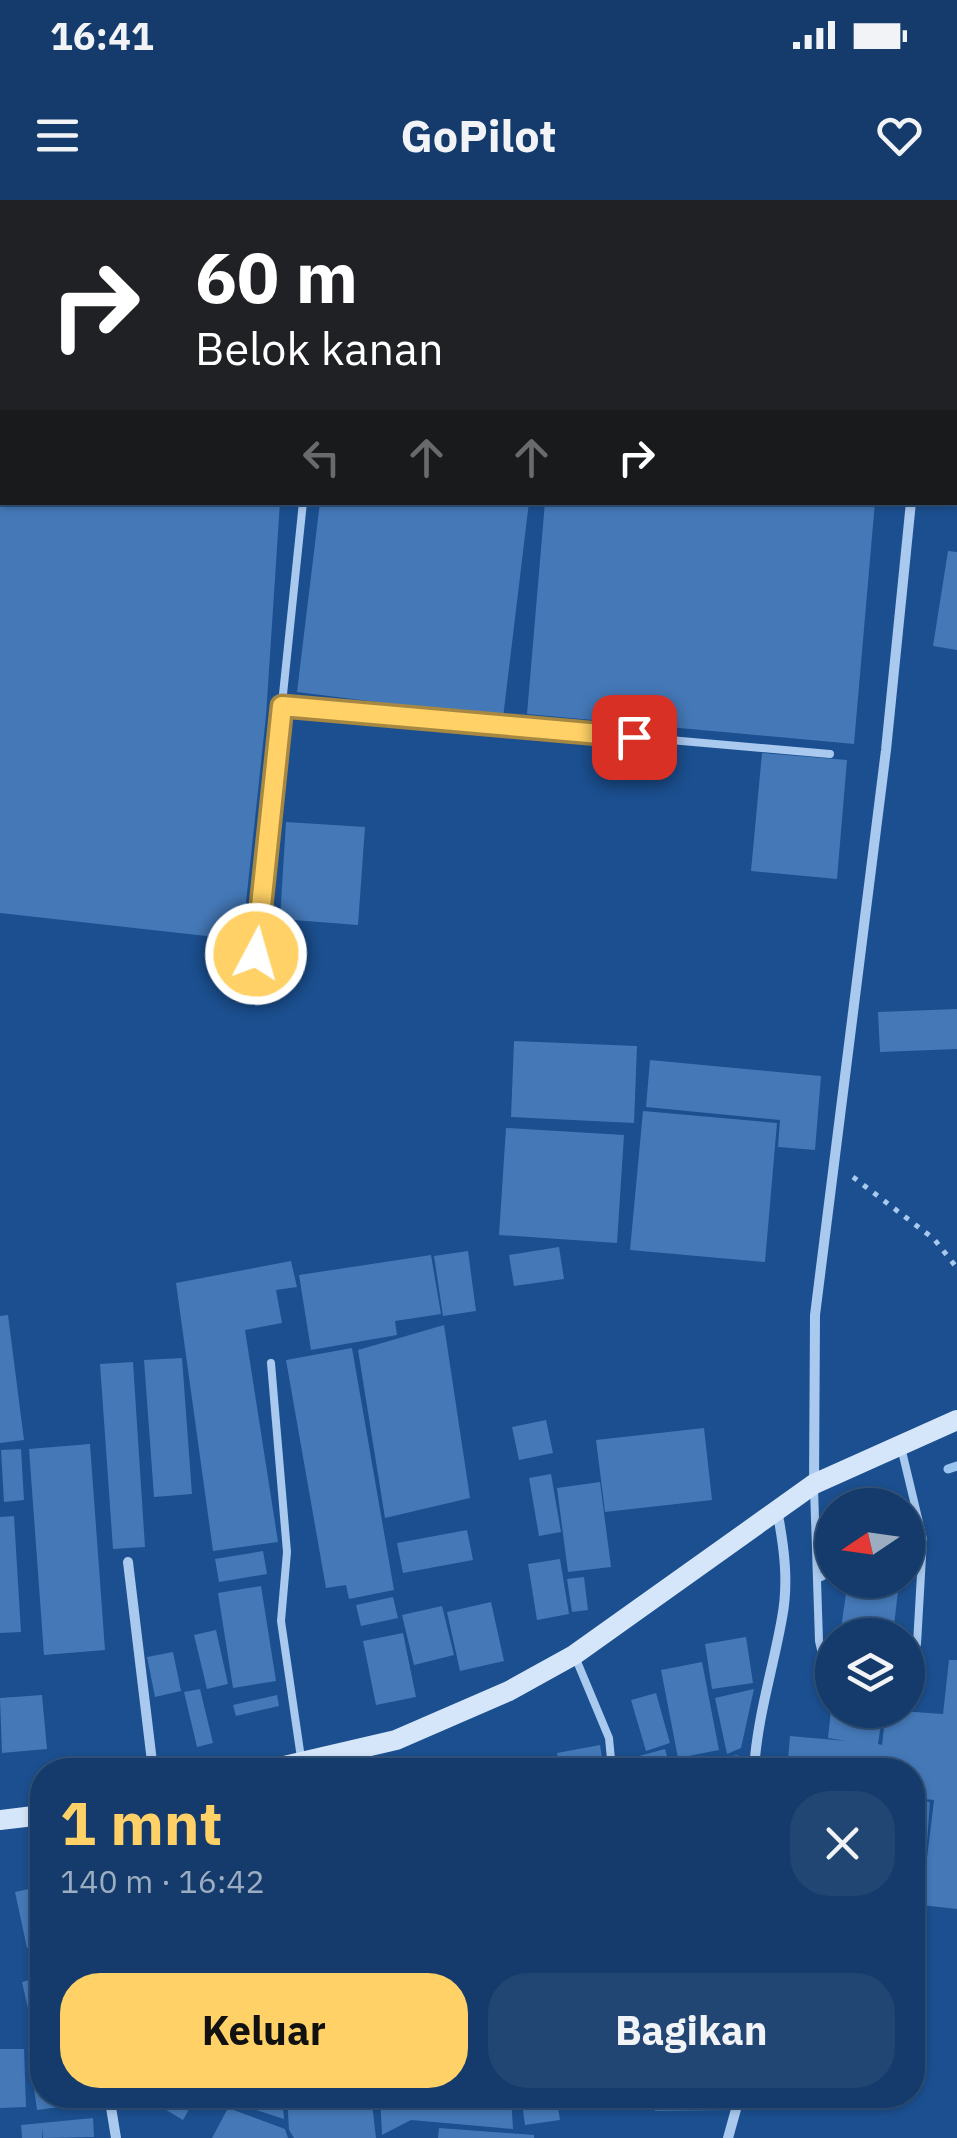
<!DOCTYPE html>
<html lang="id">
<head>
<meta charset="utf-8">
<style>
	:root { --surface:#143b6b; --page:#214673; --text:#f1f3f6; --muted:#9dadc1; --line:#33557e; --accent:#ffd166 }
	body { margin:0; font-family:"IBM Plex Sans",sans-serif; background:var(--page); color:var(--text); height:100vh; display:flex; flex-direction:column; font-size:38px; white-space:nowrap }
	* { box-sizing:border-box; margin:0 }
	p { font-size:32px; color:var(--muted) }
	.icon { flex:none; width:55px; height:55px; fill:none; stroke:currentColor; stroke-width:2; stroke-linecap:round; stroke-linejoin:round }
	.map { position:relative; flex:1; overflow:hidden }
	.side { position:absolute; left:30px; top:1558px; width:895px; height:350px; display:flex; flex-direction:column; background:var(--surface); border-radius:40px; box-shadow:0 2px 8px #0004,0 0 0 2px var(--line) }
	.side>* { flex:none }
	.hud { position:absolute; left:0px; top:0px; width:958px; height:305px; box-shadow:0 2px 8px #0004,0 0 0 2px var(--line); background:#202124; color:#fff; overflow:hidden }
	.needle { width:65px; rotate:257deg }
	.controls { position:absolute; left:815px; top:1288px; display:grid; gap:20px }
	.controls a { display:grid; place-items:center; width:110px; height:110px; border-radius:50%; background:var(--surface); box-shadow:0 2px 8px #0004,0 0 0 2px var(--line); font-size:50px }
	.pin { position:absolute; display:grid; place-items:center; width:85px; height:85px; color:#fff; margin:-42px; border-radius:20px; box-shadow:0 5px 15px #0006 }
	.me { position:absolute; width:110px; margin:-55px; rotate:6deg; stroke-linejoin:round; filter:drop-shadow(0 0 8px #0008) }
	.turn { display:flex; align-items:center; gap:35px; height:210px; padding:0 30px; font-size:45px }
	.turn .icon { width:130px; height:130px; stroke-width:2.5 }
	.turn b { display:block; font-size:70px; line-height:85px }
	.lanes { display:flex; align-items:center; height:95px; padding:0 30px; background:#0003; justify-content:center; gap:50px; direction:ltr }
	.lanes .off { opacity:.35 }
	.round { display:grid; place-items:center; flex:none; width:105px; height:105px; border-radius:40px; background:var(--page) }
	.summary { display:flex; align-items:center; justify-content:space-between; height:170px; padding:0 30px }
	h1 { font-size:60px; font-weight:800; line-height:75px; color:var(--accent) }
	.cta { display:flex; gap:20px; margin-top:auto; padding:20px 30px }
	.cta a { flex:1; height:115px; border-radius:40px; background:var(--accent); color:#111; font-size:40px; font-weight:800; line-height:115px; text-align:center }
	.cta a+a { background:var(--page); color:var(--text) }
	.status { display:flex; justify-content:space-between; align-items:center; height:70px; padding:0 50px; background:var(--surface); direction:ltr }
	.status svg { height:28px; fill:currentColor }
	header { display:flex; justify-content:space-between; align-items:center; height:130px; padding:0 30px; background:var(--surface); font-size:45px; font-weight:800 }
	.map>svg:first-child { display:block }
</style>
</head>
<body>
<div class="status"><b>16:41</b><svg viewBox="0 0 49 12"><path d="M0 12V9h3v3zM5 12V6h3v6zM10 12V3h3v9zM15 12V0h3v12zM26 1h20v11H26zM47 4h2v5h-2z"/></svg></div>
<header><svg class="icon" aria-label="menu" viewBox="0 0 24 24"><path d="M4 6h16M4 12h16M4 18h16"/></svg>GoPilot<svg class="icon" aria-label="heart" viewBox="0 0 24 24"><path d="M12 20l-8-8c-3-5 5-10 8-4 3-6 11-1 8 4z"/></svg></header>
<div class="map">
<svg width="957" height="1938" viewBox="0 0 957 1938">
	<rect width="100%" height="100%" fill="#1b4f8f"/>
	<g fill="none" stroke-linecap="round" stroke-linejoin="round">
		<path stroke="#9cc4f0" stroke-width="9" d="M948,1269l9,-3"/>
	</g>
	<path fill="#4478b7" d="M0,302h280l-14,214 -24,224 -242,-27z
		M320,302h209l-26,216 -206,-26z
		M545,302h330l-21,242 -327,-30z
		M948,351l9,1v98l-24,-4z
		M762,553l85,7 -10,119 -86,-8z
		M286,622l79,5 -7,98 -78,-6z
		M957,809v40l-77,3 -2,-40z
		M514,841l123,5 -3,77 -123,-6z
		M650,860l171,16 -6,74 -37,-3 2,-27 -134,-13z
		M643,911l134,12 -12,139 -135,-12z
		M506,928l118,7 -7,108 -118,-8z
		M559,1047l5,32 -50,7 -5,-31z
		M468,1051l8,60 -33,5 -9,-60z
		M431,1055l10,59 -46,7 2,14 -86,15 -12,-75z
		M291,1061l6,26 -21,3 6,33 -37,7 33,212 -65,9 -37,-268z
		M8,1115l16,125 -24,3v-127z
		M444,1125l26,173 -85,20 -27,-168z
		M352,1148l42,242 -45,9 -3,-14 -20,3 -40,-228z
		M182,1158l10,136 -38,3 -10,-137z
		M133,1162l12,185 -32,2 -13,-185z
		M546,1220l7,33 -34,7 -7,-33z
		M704,1228l8,72 -107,12 -9,-72z
		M90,1244l15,206 -61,5 -15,-206z
		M21,1249l3,51 -20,2 -3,-52z
		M551,1274l10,58 -22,4 -10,-58z
		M600,1282l11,85 -43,5 -11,-84z
		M14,1316l7,116 -21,1v-116z
		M467,1330l6,30 -70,13 -6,-30z
		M263,1351l4,23 -48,8 -4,-23z
		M560,1359l9,55 -32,6 -9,-56z
		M584,1377l4,33 -16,2 -5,-33z
		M848,1380l51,2 -6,53h-53z
		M261,1386l15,95 -43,7 -15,-95z
		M393,1397l5,21 -37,8 -5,-21z
		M491,1402l13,59 -44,10 -13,-59z
		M442,1406l12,49 -40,10 -12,-50z
		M216,1430l12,54 -21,5 -13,-54z
		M403,1433l13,64 -40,8 -13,-64z
		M746,1437l7,46 -41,6 -7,-45z
		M173,1452l8,39 -26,6 -8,-40z
		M949,1460h8v249l-36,-4 -6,62 -3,-1v-166l18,2 -6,81 10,-83 -22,-2v-28h-125l3,-34 56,5 -18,-3 3,-28h52l-5,34 4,1 4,-35 57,4z
		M702,1462l17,88 -41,8 -17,-88z
		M200,1489l13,54 -16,4 -13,-55z
		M754,1489l-13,59 -14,6 -12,-56z
		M656,1493l14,50 -24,8 -15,-51z
		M42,1495l5,54 -45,4 -2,-55z
		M277,1495l2,11 -43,10 -3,-11z
		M600,1545l4,25h-44l-3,-17z
		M665,1549l6,21h-44l-3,-10z
		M738,1555l1,15h-54l-1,-5z
		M42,1686v59l-15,3 -12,-56z
		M42,1777v33l-13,3 -7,-31z
		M42,1842v53h47l2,8 -54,7 -9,-66z
		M0,1849h24l2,58 -26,1z
		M141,1895h56l-14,25z
		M255,1895h27l2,24 -28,-9z
		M287,1895h84l5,43h-82l-5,-8z
		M380,1895h131l2,34 -102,-9 -29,15z
		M521,1895h35l4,25 -35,5z
		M654,1895h81v15l-80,1z
		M228,1908l57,21 3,9h-76z
		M93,1918l1,19 -51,1 -1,-10v10h-20l-1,-13z
		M439,1928l95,7v3h-96z"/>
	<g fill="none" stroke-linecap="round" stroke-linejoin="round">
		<path stroke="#a9c9ee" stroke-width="5" stroke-dasharray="5 8" stroke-linecap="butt" d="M853,977l81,62 23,29"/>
		<path stroke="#a9c9ee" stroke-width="8" d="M334,2v-2
			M282,506l548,48
			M256,754l47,-452
			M271,1163l16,189 -6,69 20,137
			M901,1247l22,92 -6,105 -9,18
			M814,1288l5,153 3,13 10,6
			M908,1344l15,-5
			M817,1379l15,-7
			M576,1459l33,79 3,32"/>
		<path stroke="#a9c9ee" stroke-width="10" d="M941,2v-2
			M814,1284l1,-169 71,-565 25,-248
			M128,1362l25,208
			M754,1570c3,-52 19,-101 28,-152 7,-36 2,-72 -5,-108
			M109,1895l7,43
			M728,1938l12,-43"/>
		<path stroke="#d6e6fa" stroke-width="20" d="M267,1570l129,-30 113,-49 65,-36 240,-171 143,-64
			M0,1620l42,-5"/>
	</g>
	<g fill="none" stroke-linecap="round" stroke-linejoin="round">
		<g stroke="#a68842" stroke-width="25">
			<path id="route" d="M256,754l26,-248 352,31"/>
		</g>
		<use href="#route" stroke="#ffd166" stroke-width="18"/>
	</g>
</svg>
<div class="controls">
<a><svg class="needle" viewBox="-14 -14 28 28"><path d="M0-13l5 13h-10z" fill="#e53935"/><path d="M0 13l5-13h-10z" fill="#9dadc1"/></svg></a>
<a><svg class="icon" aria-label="layers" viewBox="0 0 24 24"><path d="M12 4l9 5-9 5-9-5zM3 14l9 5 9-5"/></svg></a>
</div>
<div class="pin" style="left:634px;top:537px;background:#d93025"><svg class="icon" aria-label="arrive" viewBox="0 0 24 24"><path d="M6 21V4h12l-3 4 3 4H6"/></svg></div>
<svg class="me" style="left:256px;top:754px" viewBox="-20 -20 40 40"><circle r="17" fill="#ffd166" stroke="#fff" stroke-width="3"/><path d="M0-11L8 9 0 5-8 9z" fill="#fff"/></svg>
<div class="hud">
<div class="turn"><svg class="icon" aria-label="right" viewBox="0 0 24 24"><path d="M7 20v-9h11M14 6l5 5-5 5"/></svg><div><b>60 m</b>Belok kanan</div></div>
<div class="lanes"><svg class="icon off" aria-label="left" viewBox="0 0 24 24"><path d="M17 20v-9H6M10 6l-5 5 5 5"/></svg><svg class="icon off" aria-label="ahead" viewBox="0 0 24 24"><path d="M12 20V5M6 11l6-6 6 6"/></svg><svg class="icon off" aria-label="ahead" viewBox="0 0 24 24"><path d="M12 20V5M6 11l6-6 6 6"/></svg><svg class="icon" aria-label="right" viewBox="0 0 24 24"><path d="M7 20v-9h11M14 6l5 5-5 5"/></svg></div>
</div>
<section class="side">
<div class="summary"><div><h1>1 mnt</h1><p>140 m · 16:42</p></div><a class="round"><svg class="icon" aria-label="close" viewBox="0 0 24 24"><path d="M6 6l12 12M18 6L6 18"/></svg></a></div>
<div class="cta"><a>Keluar</a><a>Bagikan</a></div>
</section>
</div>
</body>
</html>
